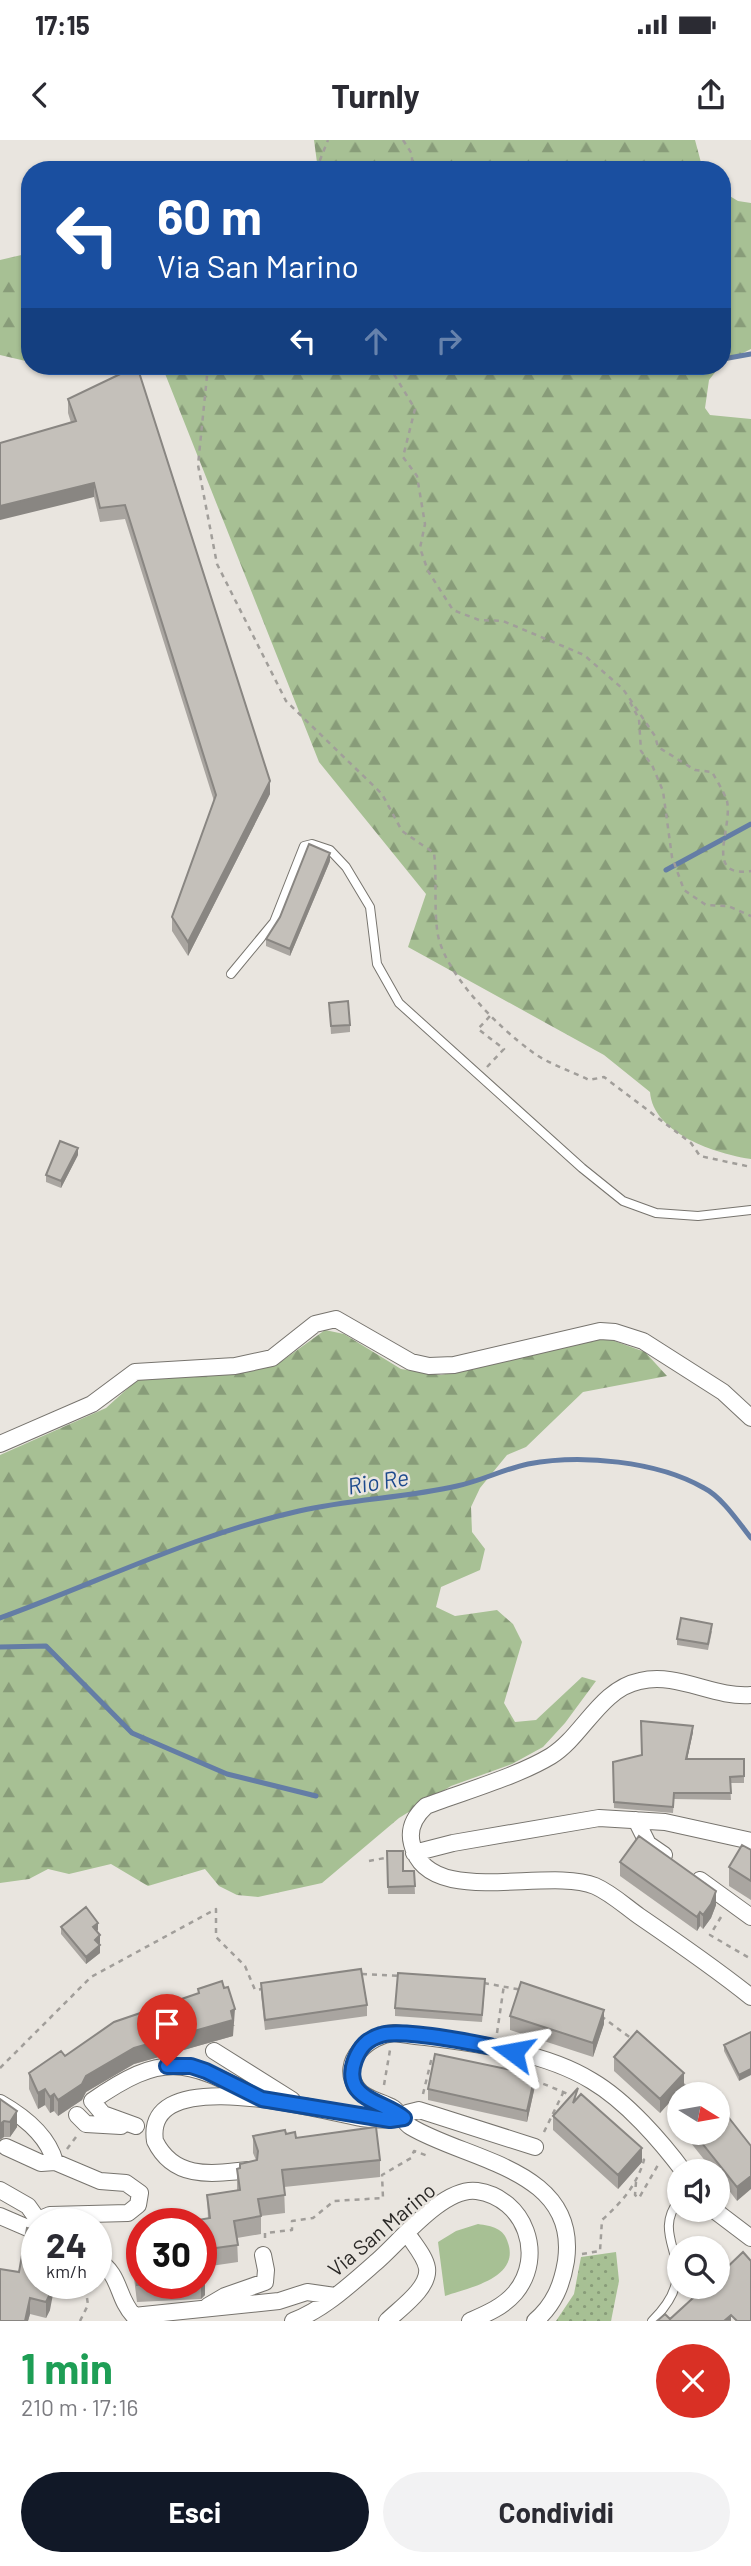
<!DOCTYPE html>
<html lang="it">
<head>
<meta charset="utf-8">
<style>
	:root { --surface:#fff; --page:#f2f2f3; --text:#2b2b33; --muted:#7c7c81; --accent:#111827 }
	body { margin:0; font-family:Barlow,sans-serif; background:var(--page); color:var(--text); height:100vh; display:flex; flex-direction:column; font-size:26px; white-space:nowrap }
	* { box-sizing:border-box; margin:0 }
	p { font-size:23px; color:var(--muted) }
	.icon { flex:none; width:38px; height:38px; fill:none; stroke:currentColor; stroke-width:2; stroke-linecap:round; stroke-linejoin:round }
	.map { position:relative; height:2181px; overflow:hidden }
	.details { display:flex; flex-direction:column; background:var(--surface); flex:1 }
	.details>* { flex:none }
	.guide { position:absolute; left:21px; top:21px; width:710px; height:214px; border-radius:28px; box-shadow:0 2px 5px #0004; background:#1a4fa0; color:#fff; overflow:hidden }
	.needle { width:46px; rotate:101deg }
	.fabs { position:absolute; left:667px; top:1942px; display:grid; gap:14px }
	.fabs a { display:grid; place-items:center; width:63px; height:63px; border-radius:50%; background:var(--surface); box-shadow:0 2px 5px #0004; font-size:35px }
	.speed { position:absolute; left:21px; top:2068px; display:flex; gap:14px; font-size:35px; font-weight:700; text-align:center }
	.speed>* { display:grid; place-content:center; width:91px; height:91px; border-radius:50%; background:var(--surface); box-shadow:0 2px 5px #0004; line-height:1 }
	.speed small { font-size:18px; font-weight:400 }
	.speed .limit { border:10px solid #d22; background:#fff; color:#111 }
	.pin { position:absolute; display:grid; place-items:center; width:60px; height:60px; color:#fff; margin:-72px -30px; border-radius:50% 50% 50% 0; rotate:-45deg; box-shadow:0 0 7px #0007 }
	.pin .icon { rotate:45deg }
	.me { position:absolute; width:77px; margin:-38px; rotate:283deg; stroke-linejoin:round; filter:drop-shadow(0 0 5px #0008) }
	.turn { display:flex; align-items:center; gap:24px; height:147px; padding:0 21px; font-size:32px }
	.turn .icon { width:91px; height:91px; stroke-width:2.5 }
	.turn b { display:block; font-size:49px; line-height:60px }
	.lanes { display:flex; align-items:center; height:66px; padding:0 21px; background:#0003; justify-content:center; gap:35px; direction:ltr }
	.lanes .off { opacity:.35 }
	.round { display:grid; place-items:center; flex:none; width:74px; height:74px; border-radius:37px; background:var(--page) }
	.head { display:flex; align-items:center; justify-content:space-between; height:119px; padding:0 21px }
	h1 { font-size:42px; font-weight:700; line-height:52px; color:#1e9e55 }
	.button { display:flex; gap:14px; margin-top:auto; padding:14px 21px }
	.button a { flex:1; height:80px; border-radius:42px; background:var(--accent); color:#fff; font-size:28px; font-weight:700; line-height:80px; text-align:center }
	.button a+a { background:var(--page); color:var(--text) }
	.status { display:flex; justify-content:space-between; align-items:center; height:49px; padding:0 35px; background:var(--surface); direction:ltr }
	.status svg { height:19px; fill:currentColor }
	header { display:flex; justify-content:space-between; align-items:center; height:91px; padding:0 21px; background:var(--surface); font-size:32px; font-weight:700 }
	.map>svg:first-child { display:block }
</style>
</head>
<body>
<div class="status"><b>17:15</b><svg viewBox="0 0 49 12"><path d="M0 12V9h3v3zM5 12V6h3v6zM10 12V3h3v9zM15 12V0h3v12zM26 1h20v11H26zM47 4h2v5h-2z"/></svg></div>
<header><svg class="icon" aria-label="back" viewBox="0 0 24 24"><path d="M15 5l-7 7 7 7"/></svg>Turnly<svg class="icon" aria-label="share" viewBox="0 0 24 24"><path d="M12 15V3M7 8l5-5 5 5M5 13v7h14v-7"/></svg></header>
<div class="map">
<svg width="751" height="2181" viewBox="0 0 751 2181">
	<defs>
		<pattern id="grass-dots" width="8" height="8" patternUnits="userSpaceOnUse" patternTransform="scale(1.75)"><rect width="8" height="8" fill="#a7c094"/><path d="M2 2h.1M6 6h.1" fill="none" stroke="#889c79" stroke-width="1.8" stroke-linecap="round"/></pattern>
		<pattern id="forest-firs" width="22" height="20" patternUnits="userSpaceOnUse" patternTransform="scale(1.75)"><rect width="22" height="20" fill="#a7c094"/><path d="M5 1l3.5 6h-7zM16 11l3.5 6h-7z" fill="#889c79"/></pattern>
	</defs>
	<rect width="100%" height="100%" fill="#e9e5df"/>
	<path fill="url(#grass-dots)" d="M616,2112l3,29 -8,40h-55l18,-27 7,-37z"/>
	<path fill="url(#forest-firs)" d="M314,0h381l8,30h-385z
		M723,52l15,9 13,2v146l-28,14z
		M30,113v109l-30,-7v-95z
		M162,226h558l-11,14 -4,28 5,7 41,4v740c-34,-5 -98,-25 -101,-67l-46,-37 -196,-108 18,-53 -107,-132z
		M325,1190l19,4 57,35 40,6 165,-37 39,14 22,24 -84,16 -57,55 -19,8 -27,33 -9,19 1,25 13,17 -5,21 -39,17 -5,20 19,9 42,-6 16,14 9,18 -18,61 11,19 21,-2 46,-43 14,4 -31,42 -22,24 -31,17 -61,22 -52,32 -77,65 -64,14 -21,-2 -18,-9 -14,-17 -57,17 -37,-22 -42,10 -21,-5 -19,10 -29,4v-428l106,-47 31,-28 120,-11 25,-8z"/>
	<path fill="#a7c094" d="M478,2084c14,2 26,4 30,19 12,35 -40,45 -63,53l-7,-54 18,-11z"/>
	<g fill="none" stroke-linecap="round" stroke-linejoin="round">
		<path stroke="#647da5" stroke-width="5" d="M723,219l28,-5
			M666,730l85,-46
			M0,1478c99,-36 196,-84 299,-107 52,-12 106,-13 158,-25 24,-5 47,-17 71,-22 53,-10 129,-3 176,24 18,9 35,35 47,50
			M0,1507l46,-1 86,87 95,41 89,22"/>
		<g stroke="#77746e" stroke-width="10">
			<path id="service" d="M231,834l43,-52 30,-76 8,-2 18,6 16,17 24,40 7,57 22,39 183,165 41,33 33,12 42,3 53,-6
				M652,2181c57,-56 -6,-79 27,-121"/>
		</g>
		<g stroke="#77746e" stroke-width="18">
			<path id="minor" d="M0,1304l92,-40 43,-32 100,-6 37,-8 43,-34 21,-5 75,43 18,4 25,-1 146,-34 15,1 28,9 80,51 28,26
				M751,1555c-38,3 -73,-23 -111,-14 -40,8 -57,55 -89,75 -35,21 -86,35 -125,50 -11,10 -18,23 -14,38 15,66 135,22 183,42 16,7 30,20 44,30 38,26 76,52 112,81
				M636,1680l12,24 16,11
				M414,1713l39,-10 146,-25 66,4 86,19
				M700,1740l51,37
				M214,1911l78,49
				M0,1963c23,13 48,33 55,59
				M77,1975l9,9 35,2
				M136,1986l-33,-12 -11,-13c71,-49 92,-42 164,-5
				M6,2007l35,16 14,-1 45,19 26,2 14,10 -2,12 -10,8 -78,2 -12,5 -1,6
				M248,2030c-36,4 -74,10 -93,-29 -12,-80 167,-30 206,-23 15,2 29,2 43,0l3,-5 12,-3 116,37
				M0,2050l28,16 10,14
				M714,2070l37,28
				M0,2076l37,16
				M96,2119c26,16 20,38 38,57l145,-15 28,-9 28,4
				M208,2166l17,-10 40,-14 1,-12 -3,-15
				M293,2181c30,-11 58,-37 82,-58 24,-20 68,-77 102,-72 48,7 69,65 38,102 -12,14 -29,21 -45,28
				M387,2181c12,-12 43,-33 40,-53 -2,-12 -14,-25 -20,-35
				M535,2181c19,-16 27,-36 31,-60 13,-92 -98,-100 -155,-134 -7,-4 -10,-13 -18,-19 -11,-7 -28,-8 -36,-20 -19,-27 13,-53 37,-55 63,9 143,14 198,48 34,20 69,60 92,91"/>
		</g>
		<path stroke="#a19e9a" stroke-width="2.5" stroke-dasharray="5 5" stroke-linecap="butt" d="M403,0l9,14v16
			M316,30l12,-30
			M208,226l-10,99 19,99 69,137 96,93 20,37 32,22c3,25 0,50 3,76 4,42 61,98 94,122 17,13 40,20 58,29l15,-3 87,66 9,13 51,11
			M389,226l26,43 -12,48 14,19 8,48 -5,24 8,23 25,39 26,10 24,1 81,34 39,34 32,47 3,11 37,23 17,2c5,9 12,20 15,29 6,28 -24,77 24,70
			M630,562l9,17 2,32 11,14 11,26 9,66 12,33 22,15 22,1 23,10
			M487,927l17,-18 -26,-20 13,-14
			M369,1721l21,-4
			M721,1777l-11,18 41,24
			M362,1834l38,2
			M484,1843l38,7
			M601,1876l31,23
			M497,1893l7,-48
			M0,1928l91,-91 125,-68v28l29,29 10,24 7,-1
			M534,1940l39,16
			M682,1943l13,12
			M384,1945l6,-35
			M423,1954l9,-37 4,1
			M544,1992l20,-41
			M67,2009l9,-12
			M636,2042l-1,13 4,3 19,-33
			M265,2098v-5l27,-3v-9l21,-3 21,-17 49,-3 -1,-23 29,-17 3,-7 14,5
			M582,2114l18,-3 2,-31c19,-17 35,-35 42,-60l-3,-3
			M80,2181l8,-16 -3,-21"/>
		<use href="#service" stroke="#fff" stroke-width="8"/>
		<use href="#minor" stroke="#fff" stroke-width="16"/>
	</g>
	<path fill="#a9a5a0" d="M137,226l133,428 -82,162 -16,-25v-14l42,-116 -89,-282 -25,3 -6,-25 -26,-84v-14z
		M330,721l-40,95 -24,-10v-7z
		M329,863l21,22v7l-19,2z
		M78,1015l-17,33 -15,-6v-7z
		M712,1491l-4,19 -31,-5v-6z
		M693,1592l-6,27h57v24h-14l1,17 -57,-1 -1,14 -59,-5 -1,-46 29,-7z
		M751,1710v50l-22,-14v-19z
		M387,1711l16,20h11l1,23h-27z
		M620,1722l96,43 -5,13 -8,11 -3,-3 -3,5 -77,-55z
		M61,1787l37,3 -1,1 3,12 -1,1 1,9 -14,11 -25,-30z
		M261,1843l106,22v11l-102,14 -4,-36z
		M485,1846l-3,36 -87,-6v-8z
		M198,1849l37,37h-2v10l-99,28 -48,28 -4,8 -24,16 -4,-5 -4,2 -5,-8 -7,4 -9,-20v-16l169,-79z
		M510,1876l94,8 -11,33 -83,-27z
		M751,1892l-12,49 -15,-30v-6z
		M614,1917l70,29 -24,27 -46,-42z
		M535,1946l-8,36 -99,-22v-11z
		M578,1958l64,64 -24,27 -65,-59v-14z
		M0,1959l17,28 -7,10h-6z
		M683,1993h35l33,13 -14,55 -19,-25v-4h-4z
		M286,1994l10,4 84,22v17l-96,10 1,26 -24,3v18l-24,4 1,24 -34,5 1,28 -4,4 -64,3 -4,-32v-17l9,31h59v-60l7,-5 -1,-24 30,-5v-21h3v-5l16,-4 -3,-7v-17z
		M27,2088l23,82 -4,8 -16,-4 -2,7h-28l19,-49z"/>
	<path fill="#898682" d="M94,343v14l-94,23v-14z
		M270,641v13l-82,162v-14z
		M330,713v8l-40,95v-7z
		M78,1008v7l-17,33v-7z
		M693,1586v6l-7,33v-6z
		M716,1751v14l-5,13 -8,11v-14z
		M700,1772v14l-3,5v-14z
		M98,1783v7l-5,4v-7z
		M100,1795v8l-5,4v-7z
		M100,1805v8l-14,11v-7z
		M235,1869l-2,27 -99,28 -48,28 -4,8 -24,16v-16l28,-24 48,-28z
		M604,1870v14l-11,33v-14z
		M751,1929v6l-12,6v-6z
		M684,1933v13l-24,27v-14z
		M535,1935v11l-8,36v-11z
		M45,1949v16l-7,4v-16z
		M54,1954v17l-4,2v-16z
		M17,1971v16l-7,10v-15z
		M4,1981v16l-4,3v-16z
		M642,2008v14l-24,27v-14z
		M751,2036v13l-14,12v-14z
		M205,2138v17l-4,4v-18z
		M52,2144h3l-5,26 -4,8v-16z
		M30,2158v16l-2,7h-3z
		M731,2175v6h-7z"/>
	<path fill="#c4c0ba" stroke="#898682" stroke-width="2" d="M137,226l133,415 -82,161 -16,-25 44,-122 -91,-290 -25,3 -6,-25 -94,23v-63l76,-22 -8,-22z
		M309,704l21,9 -40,96 -24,-10 14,-22z
		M348,861l2,24 -19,1 -2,-23z
		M60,1001l18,7 -17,33 -15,-6z
		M681,1478l31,6 -4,20 -31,-5z
		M641,1581l52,5 -7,33h58v17l-14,1 1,16h-57l-1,14 -59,-5 -1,-40 29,-7z
		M639,1696l77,55 -5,13 -8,11 -3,-3 -3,5 -77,-55z
		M742,1705l9,5v31l-22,-14z
		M387,1711h16v20h11l1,15 -27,1z
		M86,1767l12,16 -5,4 7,8 -5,5 5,5 -14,12 -25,-30z
		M361,1829l6,36 -102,15 -4,-37z
		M398,1833l87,6 -3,36 -87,-7z
		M222,1841l2,7 4,-1 7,22 -4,2 2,9 -99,28 -48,28 -4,8 -24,16 -4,-6 -4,3 -5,-8 -7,4 -9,-20 32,-22 4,5 49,-34 85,-29 -1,-4z
		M521,1842l83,28 -11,33 -83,-27z
		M637,1891l47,42 -24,26 -46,-42z
		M751,1892v37l-12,6 -15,-30z
		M435,1914l100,21 -8,36 -99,-22z
		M578,1948l-5,15 8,-9 61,54 -24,27 -65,-59z
		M0,1959l17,12 -7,11 -6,-1 -4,3z
		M718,1964l33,42v30l-14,11 -43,-54h24z
		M376,1987l4,33 -98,10 3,25 -27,4 3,17 -27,5 4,24 -37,5v-26h-26l35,-6 -3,-23 33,-5 -3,-21 3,-1v-4l17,-4 1,-9 -5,-15 32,-6 1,4 9,-2 1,6z
		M27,2088l10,2v54h15l-2,10 -4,8 -16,-4 -5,23h-25v-52l19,3z
		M142,2112v32h11l-16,1 -4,-32z
		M743,2112l8,9v60h-14l-6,-6 -7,6h-67l8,-7 5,5 35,-32h13v-11z
		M201,2113l4,25 -4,3z"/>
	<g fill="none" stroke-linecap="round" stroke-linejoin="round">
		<g stroke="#114b97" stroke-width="18">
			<path id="route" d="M167,1926h24l15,5 56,28 128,21 14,-2c-13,-12 -40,-16 -49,-32 -4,-8 -3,-18 0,-26 5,-13 12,-21 26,-25 22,-7 108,10 132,17"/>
		</g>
		<use href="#route" stroke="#1a73e8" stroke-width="12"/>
	</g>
	<g text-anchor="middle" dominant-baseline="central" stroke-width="5" stroke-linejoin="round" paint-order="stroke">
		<g font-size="21" fill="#2a2826" stroke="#e9e5df">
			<text transform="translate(381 2089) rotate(-40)">Via San Marino</text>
		</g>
		<g font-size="23" font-style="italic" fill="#1c4a8d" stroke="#e9e5df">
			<text transform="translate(378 1341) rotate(-9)">Rio Re</text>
		</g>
	</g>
</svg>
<div class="fabs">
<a><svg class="needle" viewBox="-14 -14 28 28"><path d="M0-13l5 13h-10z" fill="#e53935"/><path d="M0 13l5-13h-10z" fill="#7c7c81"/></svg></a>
<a><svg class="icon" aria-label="sound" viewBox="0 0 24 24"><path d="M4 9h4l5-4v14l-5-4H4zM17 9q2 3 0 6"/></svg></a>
<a><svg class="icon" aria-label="search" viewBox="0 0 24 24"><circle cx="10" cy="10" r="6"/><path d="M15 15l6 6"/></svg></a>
</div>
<div class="speed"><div>24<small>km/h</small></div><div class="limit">30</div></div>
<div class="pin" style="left:167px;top:1926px;background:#d93025"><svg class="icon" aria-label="arrive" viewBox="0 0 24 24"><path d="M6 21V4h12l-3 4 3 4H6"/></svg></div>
<svg class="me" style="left:513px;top:1912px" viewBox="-20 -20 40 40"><path d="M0-17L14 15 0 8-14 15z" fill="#1a73e8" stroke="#fff" stroke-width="4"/></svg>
<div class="guide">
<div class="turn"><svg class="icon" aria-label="left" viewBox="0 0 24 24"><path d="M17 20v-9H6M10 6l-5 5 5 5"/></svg><div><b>60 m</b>Via San Marino</div></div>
<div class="lanes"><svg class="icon" aria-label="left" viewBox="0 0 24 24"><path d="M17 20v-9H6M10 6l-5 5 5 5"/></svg><svg class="icon off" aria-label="ahead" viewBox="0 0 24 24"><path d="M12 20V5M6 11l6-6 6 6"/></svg><svg class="icon off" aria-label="right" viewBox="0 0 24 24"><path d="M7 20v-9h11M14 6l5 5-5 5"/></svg></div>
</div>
</div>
<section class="details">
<div class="head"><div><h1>1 min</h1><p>210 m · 17:16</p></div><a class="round" style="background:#d93025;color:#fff"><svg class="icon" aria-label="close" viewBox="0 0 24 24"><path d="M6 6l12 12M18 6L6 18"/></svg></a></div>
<div class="button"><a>Esci</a><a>Condividi</a></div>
</section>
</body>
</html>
